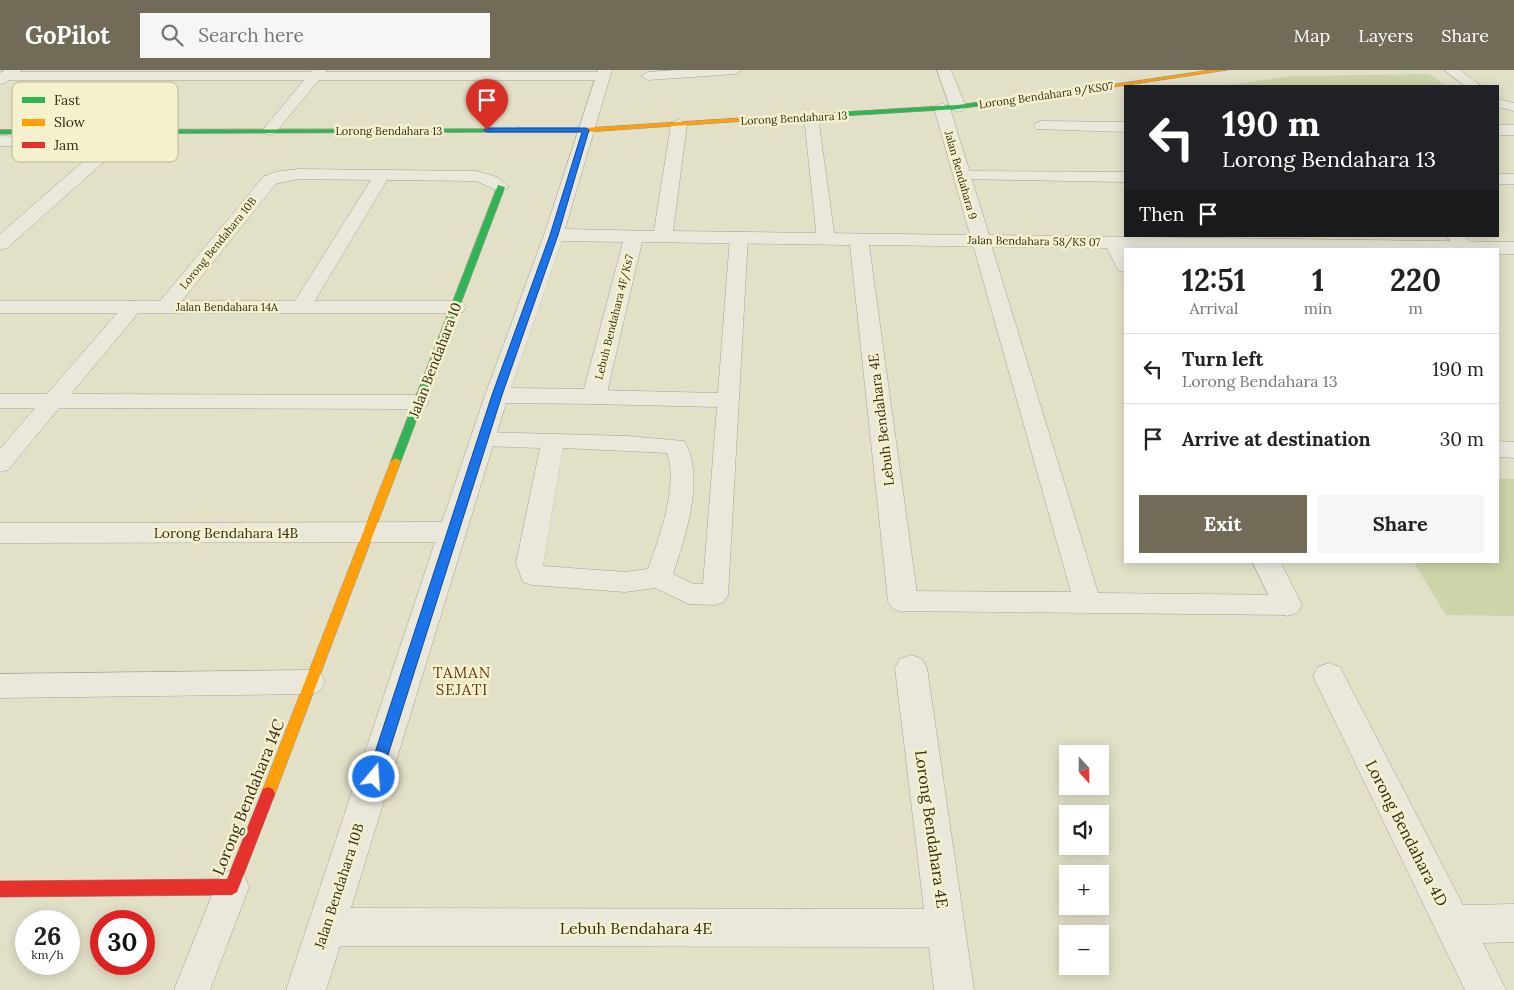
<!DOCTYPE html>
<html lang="en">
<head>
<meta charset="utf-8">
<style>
	:root { --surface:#fff; --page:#f6f6f6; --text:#222; --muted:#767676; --line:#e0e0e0; --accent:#716b58 }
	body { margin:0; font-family:Lora,serif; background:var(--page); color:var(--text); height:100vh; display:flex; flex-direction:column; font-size:19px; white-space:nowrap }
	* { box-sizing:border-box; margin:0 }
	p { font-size:16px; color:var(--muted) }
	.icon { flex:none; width:28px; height:28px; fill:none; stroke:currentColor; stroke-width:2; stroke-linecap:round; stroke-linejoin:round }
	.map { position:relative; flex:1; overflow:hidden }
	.panel { position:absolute; left:1124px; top:178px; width:375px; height:315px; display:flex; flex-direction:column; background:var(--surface); border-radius:0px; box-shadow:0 2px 12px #0003 }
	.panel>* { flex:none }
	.banner { position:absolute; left:1124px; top:15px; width:375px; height:152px; border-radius:0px; box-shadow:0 2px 12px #0003; background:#202124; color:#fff; overflow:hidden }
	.needle { width:32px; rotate:159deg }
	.controls { position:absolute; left:1059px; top:675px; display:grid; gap:10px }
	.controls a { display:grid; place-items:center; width:50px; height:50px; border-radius:0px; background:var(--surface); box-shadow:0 2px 12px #0003; font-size:25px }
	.speed { position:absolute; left:15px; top:840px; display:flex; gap:10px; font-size:25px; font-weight:700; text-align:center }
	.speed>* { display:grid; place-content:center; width:65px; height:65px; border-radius:50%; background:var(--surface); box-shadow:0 2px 12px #0003; line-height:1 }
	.speed small { font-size:12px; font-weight:400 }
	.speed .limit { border:8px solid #d22; background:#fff; color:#111 }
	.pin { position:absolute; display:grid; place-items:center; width:42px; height:42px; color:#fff; margin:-51px -21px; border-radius:50% 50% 50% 0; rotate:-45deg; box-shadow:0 0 5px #0007 }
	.pin .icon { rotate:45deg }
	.me { position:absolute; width:55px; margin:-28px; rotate:18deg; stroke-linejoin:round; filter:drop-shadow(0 0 4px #0008) }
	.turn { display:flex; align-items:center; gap:18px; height:105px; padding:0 15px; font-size:22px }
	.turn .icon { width:65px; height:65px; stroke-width:2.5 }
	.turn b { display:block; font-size:35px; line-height:42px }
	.then { display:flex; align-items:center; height:48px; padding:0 15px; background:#0003; gap:10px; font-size:19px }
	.eta { display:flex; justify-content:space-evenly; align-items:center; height:85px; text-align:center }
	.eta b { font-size:30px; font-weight:700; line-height:35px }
	.button { display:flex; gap:10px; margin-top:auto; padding:10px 15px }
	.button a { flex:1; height:58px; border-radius:0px; background:var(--accent); color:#fff; font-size:20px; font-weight:700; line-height:58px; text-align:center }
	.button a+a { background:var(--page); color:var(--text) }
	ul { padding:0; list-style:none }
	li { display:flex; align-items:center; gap:15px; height:70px; padding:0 15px; border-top:1px solid var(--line) }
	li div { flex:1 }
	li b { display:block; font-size:19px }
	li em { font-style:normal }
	header { display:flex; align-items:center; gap:30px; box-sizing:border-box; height:70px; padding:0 25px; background:var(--accent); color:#fff }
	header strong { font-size:24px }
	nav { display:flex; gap:28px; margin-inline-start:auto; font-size:18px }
	.search { width:350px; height:45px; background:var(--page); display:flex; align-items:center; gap:12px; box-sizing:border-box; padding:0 18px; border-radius:0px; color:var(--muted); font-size:19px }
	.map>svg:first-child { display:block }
</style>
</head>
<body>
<header>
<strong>GoPilot</strong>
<div class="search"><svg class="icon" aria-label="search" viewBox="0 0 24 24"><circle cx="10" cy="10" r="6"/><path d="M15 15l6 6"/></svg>Search here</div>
<nav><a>Map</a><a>Layers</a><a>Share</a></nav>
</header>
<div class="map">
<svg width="1514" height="920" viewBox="0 0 1514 920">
	<rect width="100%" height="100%" fill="#e3e0c8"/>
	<path fill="#ccd4aa" d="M1429,4l17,12h-224l70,-10z
		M1498,409h16v137l-68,-1 -33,-54h85z"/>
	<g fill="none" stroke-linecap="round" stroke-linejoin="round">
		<g stroke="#a7a392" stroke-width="1">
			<path id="lane" d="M313,0h14l-2,2h279l7,4 -7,4h-285l-45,54 -5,1 -7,-4 42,-51h-298l-6,-3 1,-4 5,-1h305z
				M677,0h65l-7,4 -87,6 -7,-4 7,-4z
				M1444,0h16l21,16h-16z
				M1498,29l16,4v8l-16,-4z
				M811,43l7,4 17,122 -3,4h-12l-3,-4 -13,-122z
				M0,66l86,3 23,5 3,3 -8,5 -18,-3 -86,-3z
				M298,99l178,2 21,6 12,10 -8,5 -25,-11 -89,-1 -76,127 -3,4h-14l-3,-4 80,-127 -73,-1 -28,6 -8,-5c7,-10 25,-9 36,-11z
				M962,101l163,1v10l-169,-3 -2,-3z
				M1498,104h16v10h-16z
				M739,162l6,1 3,4 -20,358 -4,7 -9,3 -26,-1 -34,-16 -30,4 -93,-7 -9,-3 -7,-19 24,-115 -57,-2 -8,-2 -3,-5 3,-5 8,-2 144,4 57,5c22,34 1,97 -11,133l20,10h10l14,-177 -123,-3 -8,-2 -3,-5 3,-5 8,-2 124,3 12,-156 3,-4zM563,378l104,5c12,31 -8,86 -19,116l-23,3 -82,-6z
				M981,166l6,1 3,4 108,352 189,2 10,3 3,7 -3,7 -10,3 -384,-4 -9,-3 -4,-7 4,-7 9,-3 168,1 -99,-351 3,-4z
				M1446,166h19l10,11 -17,2z
				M133,231l7,2 3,4 -72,87 347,1 8,2 3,5 -3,5 -8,2 -359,-1 -51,62 -8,2v-23l35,-41h-35v-14h47l79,-91z
				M311,600l10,4 4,8 -4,8 -10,4 -311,4v-24z
				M232,800l12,5 5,12 -39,103h-36l46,-115z"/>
		</g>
		<g stroke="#a7a392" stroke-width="1">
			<path id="street" d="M5,0h17l-17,13 -5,1v-11z
				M598,0h14l-47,159 89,2 17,-107 8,-5 8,5 -14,107 297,4 -36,-127 8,-5 8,5 39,127 525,7v12h-16v-5h-373v23l-7,-2 -11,-22 -238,-3 49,356 -5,8 -10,3 -10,-3 -5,-8 -38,-356 -208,-3 -36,155 -4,5 -8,2 -88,-1 -155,505 573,1 -29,-241 5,-9 11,-4 11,4 5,9 47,322h-40l-5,-43 -589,-1 -14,44h-40l149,-448 -435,1v-20l442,-1 43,-127 59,-160zM562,171l61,1 -39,147 -73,-1z
				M937,0h14l15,37 -2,3 -6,2 -8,-5z
				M1042,51l83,1v10l-89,-3 -2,-3 2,-3z
				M1498,55h16v10h-16z
				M104,72l6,1 2,4 -5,12 -100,89 -7,2v-16l93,-81 5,-10z
				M270,105l6,1 3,4 -97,121h273l8,1 3,5 -3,5 -8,1h-455v-12h160l104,-125z
				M1498,371l16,1v16l-16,-1z
				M1252,491h28l22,44 -5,8 -10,3 -10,-3z
				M1329,593l11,4 123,238 51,-1v38l-31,1 23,47h-41l-152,-314 5,-9z"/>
		</g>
		<g stroke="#979282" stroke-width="1">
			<path id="fast" d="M1107,14l3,2 -1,1 -151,22 -215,13 -3,-2 3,-2 215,-13z
				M519,59l1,1 -3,2 -517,2v-4z
				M498,115l7,2 -104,274 -5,3 -4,-1 -1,-2z"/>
		</g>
		<g stroke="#979282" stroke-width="1">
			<path id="slow" d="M1211,0h16l-120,18 -3,-2z
				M743,48l3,2 -1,1 -159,11h-69l-3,-2 3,-2h69z
				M396,388l5,3 -126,333 -2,5 -5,2 -5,-2 -2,-5 130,-333z"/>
		</g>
		<g stroke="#979282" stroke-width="1">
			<path id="jam" d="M268,717l5,2 2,5 -38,98 -5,3 -232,2v-16l227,-2 36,-90z"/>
		</g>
		<use href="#lane" fill="#eae8da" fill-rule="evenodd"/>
		<use href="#street" fill="#eae8da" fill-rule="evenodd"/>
		<use href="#fast" fill="#30b455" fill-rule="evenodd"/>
		<use href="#slow" fill="#ff9f0a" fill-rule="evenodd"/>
		<use href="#jam" fill="#e5322d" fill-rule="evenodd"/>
	</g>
	<path fill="#1a73e8" stroke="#114b97" d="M586,58l3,2 -31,105 -56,160 -121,382 -2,4 -5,2 -5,-2 -2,-4 125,-382 58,-160 32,-103h-95l-3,-2 3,-2z"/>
	<g text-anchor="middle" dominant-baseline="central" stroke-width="5" stroke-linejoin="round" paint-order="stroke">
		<g font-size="11" fill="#342c1b" stroke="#f5f1cc">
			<text transform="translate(1046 25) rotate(-8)">Lorong Bendahara 9/KS07</text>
			<text transform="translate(794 48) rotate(-3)">Lorong Bendahara 13</text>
			<text x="389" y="61">Lorong Bendahara 13</text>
			<text transform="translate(961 105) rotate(74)">Jalan Bendahara 9</text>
			<text transform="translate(1034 171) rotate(1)">Jalan Bendahara 58/KS 07</text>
			<text transform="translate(218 173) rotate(-51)">Lorong Bendahara 10B</text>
			<text x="227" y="237">Jalan Bendahara 14A</text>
			<text transform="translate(614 247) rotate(-76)">Lebuh Bendahara 4F/Ks7</text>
		</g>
		<g font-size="14" fill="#342c1b" stroke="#f5f1cc">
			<text transform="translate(435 290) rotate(-69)">Jalan Bendahara 10</text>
			<text transform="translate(881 350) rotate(-97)">Lebuh Bendahara 4E</text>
			<text x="226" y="463">Lorong Bendahara 14B</text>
			<text transform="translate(339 816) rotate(-72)">Jalan Bendahara 10B</text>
		</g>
		<g font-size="15" letter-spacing="1" fill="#61361a" stroke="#f5f1cc">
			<text x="462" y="602">TAMAN<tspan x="462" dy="17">SEJATI</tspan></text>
		</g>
		<g font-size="16" fill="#342c1b" stroke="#f5f1cc">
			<text transform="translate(248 727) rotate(-68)">Lorong Bendahara 14C</text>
			<text transform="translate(932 759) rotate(82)">Lorong Bendahara 4E</text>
			<text transform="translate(1407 763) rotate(63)">Lorong Bendahara 4D</text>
			<text x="636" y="858">Lebuh Bendahara 4E</text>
		</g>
	</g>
	<rect x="12" y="12" width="166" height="80" rx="8" fill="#f5f1cc" stroke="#bbb697" stroke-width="1"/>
	<rect x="22" y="27" width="23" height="6" fill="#30b455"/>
	<rect x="22" y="49" width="23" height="7" fill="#ff9f0a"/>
	<rect x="22" y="72" width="23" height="6" fill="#e5322d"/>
	<g font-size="14" fill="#342c1b">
		<text x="54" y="35">Fast</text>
		<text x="54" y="57">Slow</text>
		<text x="54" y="80">Jam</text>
	</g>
</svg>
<div class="controls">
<a><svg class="needle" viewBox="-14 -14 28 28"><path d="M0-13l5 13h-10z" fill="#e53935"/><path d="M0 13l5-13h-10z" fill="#767676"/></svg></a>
<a><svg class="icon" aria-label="sound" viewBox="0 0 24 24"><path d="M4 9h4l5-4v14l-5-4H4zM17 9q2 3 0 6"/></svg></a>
<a>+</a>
<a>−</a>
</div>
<div class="speed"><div>26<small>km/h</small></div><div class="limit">30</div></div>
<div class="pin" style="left:487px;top:60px;background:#d93025"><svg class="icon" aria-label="arrive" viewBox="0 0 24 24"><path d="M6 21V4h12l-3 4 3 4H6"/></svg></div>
<svg class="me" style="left:374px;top:707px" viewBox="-20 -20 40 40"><circle r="17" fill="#1a73e8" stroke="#fff" stroke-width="3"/><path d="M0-11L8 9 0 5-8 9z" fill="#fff"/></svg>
<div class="banner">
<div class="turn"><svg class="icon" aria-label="left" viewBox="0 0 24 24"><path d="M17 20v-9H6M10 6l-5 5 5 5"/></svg><div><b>190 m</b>Lorong Bendahara 13</div></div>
<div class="then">Then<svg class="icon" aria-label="arrive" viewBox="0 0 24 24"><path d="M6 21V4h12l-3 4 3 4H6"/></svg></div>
</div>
<section class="panel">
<div class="eta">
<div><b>12:51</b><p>Arrival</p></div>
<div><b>1</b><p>min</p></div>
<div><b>220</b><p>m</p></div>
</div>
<ul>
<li><svg class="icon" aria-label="left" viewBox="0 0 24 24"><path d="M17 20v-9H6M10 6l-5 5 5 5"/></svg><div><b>Turn left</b><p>Lorong Bendahara 13</p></div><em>190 m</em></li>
<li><svg class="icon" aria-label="arrive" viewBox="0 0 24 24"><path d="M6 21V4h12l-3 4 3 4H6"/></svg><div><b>Arrive at destination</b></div><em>30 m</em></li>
</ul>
<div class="button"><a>Exit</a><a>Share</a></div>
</section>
</div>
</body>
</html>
